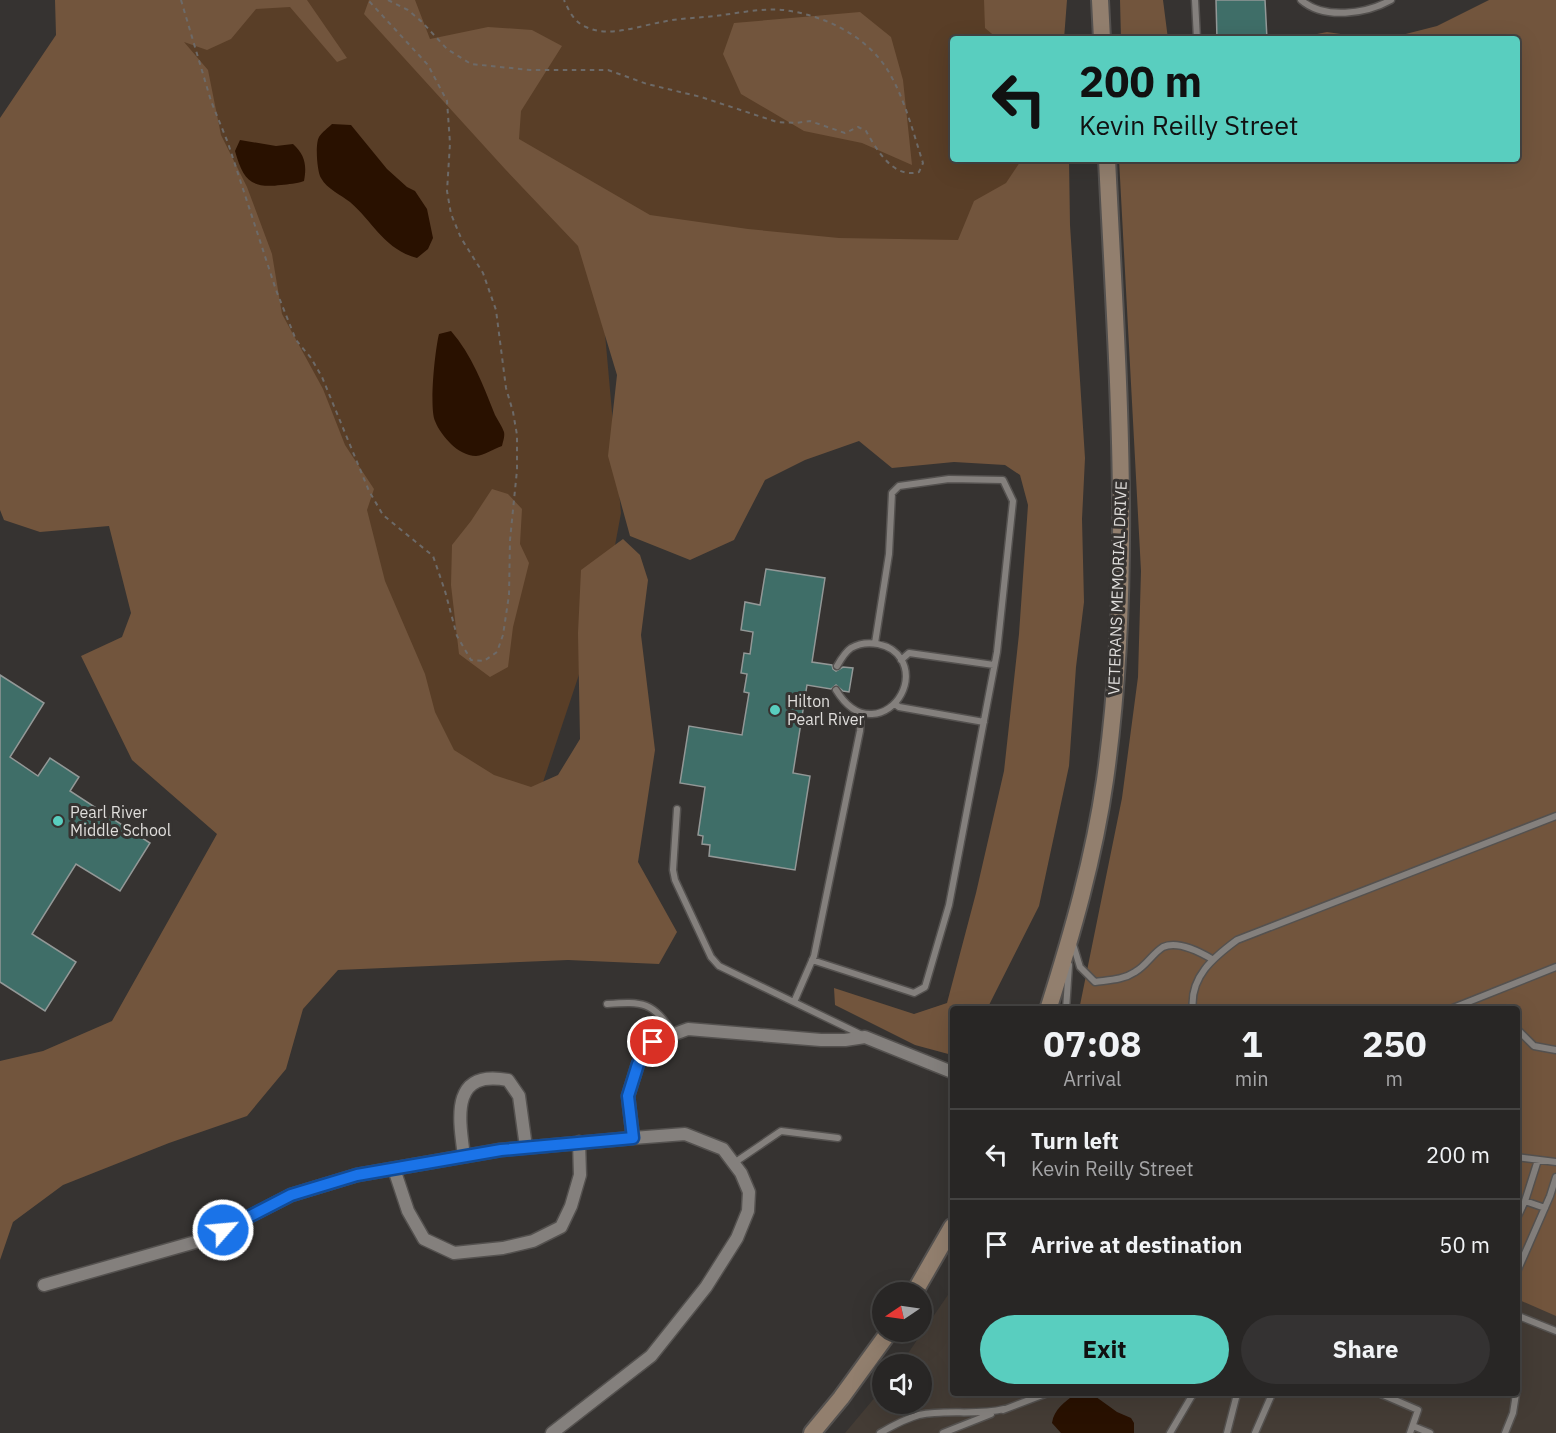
<!DOCTYPE html>
<html lang="en">
<head>
<meta charset="utf-8">
<style>
	:root { --surface:#282625; --page:#343232; --text:#f1f3f6; --muted:#a5a5a7; --line:#444342; --accent:#59cebf }
	body { margin:0; font-family:"IBM Plex Sans",sans-serif; background:var(--page); color:var(--text); height:100vh; display:flex; flex-direction:column; font-size:22px; white-space:nowrap }
	* { box-sizing:border-box; margin:0 }
	p { font-size:20px; color:var(--muted) }
	.icon { flex:none; width:33px; height:33px; fill:none; stroke:currentColor; stroke-width:2; stroke-linecap:round; stroke-linejoin:round }
	.map { position:relative; flex:1; overflow:hidden }
	.drawer { position:absolute; left:950px; top:1006px; width:570px; height:390px; display:flex; flex-direction:column; background:var(--surface); border-radius:6px; box-shadow:0 6px 24px #0002,0 0 0 2px var(--line) }
	.drawer>* { flex:none }
	.hud { position:absolute; left:950px; top:36px; width:570px; height:126px; border-radius:6px; box-shadow:0 6px 24px #0002,0 0 0 2px var(--line); background:#59cebf; color:#111; overflow:hidden }
	.needle { width:39px; rotate:257deg }
	.buttons { position:absolute; left:872px; top:1282px; display:grid; gap:12px }
	.buttons a { display:grid; place-items:center; width:60px; height:60px; border-radius:50%; background:var(--surface); box-shadow:0 6px 24px #0002,0 0 0 2px var(--line); font-size:30px }
	.pin { position:absolute; display:grid; place-items:center; width:51px; height:51px; color:#fff; margin:-26px; border:3px solid #fff; border-radius:50%; box-shadow:0 2px 6px #0007 }
	.me { position:absolute; width:66px; margin:-33px; rotate:63deg; stroke-linejoin:round; filter:drop-shadow(0 0 4px #0008) }
	.turn { display:flex; align-items:center; gap:21px; height:126px; padding:0 30px; font-size:27px }
	.turn .icon { width:78px; height:78px; stroke-width:2.5 }
	.turn b { display:block; font-size:42px; line-height:51px }
	.eta { display:flex; justify-content:space-evenly; align-items:center; height:102px; text-align:center }
	.eta b { font-size:36px; font-weight:700; line-height:42px }
	.action { display:flex; gap:12px; margin-top:auto; padding:12px 30px }
	.action a { flex:1; height:69px; border-radius:36px; background:var(--accent); color:#111; font-size:24px; font-weight:700; line-height:69px; text-align:center }
	.action a+a { background:var(--page); color:var(--text) }
	ul { padding:0; list-style:none }
	li { display:flex; align-items:center; gap:18px; height:90px; padding:0 30px; border-top:2px solid var(--line) }
	li div { flex:1 }
	li b { display:block; font-size:22px }
	li em { font-style:normal }
	.map>svg:first-child { display:block }
</style>
</head>
<body>
<div class="map">
<svg width="1556" height="1433" viewBox="0 0 1556 1433">
	<rect width="100%" height="100%" fill="#363331"/>
	<path fill="#443c35" d="M1517,1258l39,17v158h-711l37,-44v15h39v-39h-21l52,-76v105h564z"/>
	<path fill="#593e27" d="M165,0h872l-2,39h-83v120h79l-64,93 -370,-8 24,269 -15,81 -80,239 -104,-80z"/>
	<path fill="#72553d" d="M55,0h252l40,58 -10,4 -47,-55 -34,2 -25,30 -24,11 -23,-8 24,28 13,65 26,52 25,67 10,60 41,75 22,56 29,44 -7,21 18,71 40,93 10,38 19,38 40,25 37,12 27,-12 22,-36 -2,-106 3,-63 42,-31 17,16 8,25 -7,55 14,115 -17,112 39,70 -18,32 -91,-4 -230,10 -35,39 -17,60 -39,47 -78,27 -106,42 -50,37 -13,38v-199l43,-10 69,-30 105,-187 -85,-74 -51,-104 41,-19 9,-24 -22,-87 -69,6 -36,-12 -4,-10v-392l56,-83z
		M369,0h46l15,39 58,-12 44,3 30,16 -41,65 -2,28 131,76 98,14 91,9 119,2 16,-39 32,-18 16,-24h47l1,66 15,233 -3,61 2,83 -8,65 -7,99 -30,140 -52,103 -35,1v45l-37,-10 -80,-40 -1,-17 80,26 33,-11 29,-110 28,-122 15,-137 9,-129 -8,-30 -15,-10 -51,-3 -62,6 -33,-27 -54,19 -40,20 -31,60 -44,20 -60,-24 -22,-80 9,-81 -39,-129 -73,-77 -141,-155z
		M984,0h83l-3,39h-66l-13,-11z
		M1120,0h43l5,39h-47z
		M1489,0h67v1316l-39,-17 -1,-289h-437l43,-212 16,-121 3,-106 -22,-412h397v-120h-130l51,-13z
		M860,12l31,25 12,43 9,85 -50,-22 -58,-12 -63,-37 -18,-40 11,-31z
		M1327,32l48,7h-83z
		M492,489l16,5 14,15 -2,35 9,19 -16,64 -5,40 -18,10 -31,-23 -8,-69 1,-40 19,-24z"/>
	<path fill="#291100" d="M332,124l19,1 36,44 20,18 8,4 12,18 6,29 -5,11 -11,9c-33,-9 -43,-35 -67,-56 -9,-7 -23,-13 -29,-24 -4,-6 -6,-34 -2,-41 3,-5 9,-9 13,-13z
		M240,140l36,6 17,-2c12,11 14,21 11,37 -8,3 -15,3 -23,4 -31,4 -38,-6 -46,-34z
		M451,331c21,24 32,54 44,84 3,6 7,11 9,17 1,5 -1,9 -2,14 -9,3 -17,9 -26,10 -9,0 -19,-6 -25,-12 -6,-6 -13,-15 -16,-23 -6,-14 0,-71 4,-87z
		M1075,1394h17l25,18 14,6 3,5v10h-73l-9,-10c2,-14 13,-21 23,-29z"/>
	<path fill="#3f6e68" stroke="#939897" stroke-width="1.5" d="M1216,0h49l2,39h-50z
		M766,569l59,9 -13,84 20,3 1,4 3,2 7,-4 10,1 -4,24 -6,-1 -7,-6 -5,4 -24,-4 -14,88 17,3 -15,94 -86,-14 1,-11 -8,-1 1,-8 -5,-1 7,-48 -25,-4 9,-57 53,9 7,-42 -5,-1 3,-18 -6,-1 3,-20 6,1 3,-22 -12,-2 4,-28 15,3z
		M0,675l44,28 -34,54 28,19 12,-18 29,19 -9,14 80,52 -30,48 -44,-27 -44,70 44,28 -31,49 -45,-29z"/>
	<g fill="none" stroke-linecap="round" stroke-linejoin="round">
		<g stroke="#54514f" stroke-width="9">
			<path id="lane" d="M1195,0l2,39
				M1301,0c23,20 65,14 90,0
				M901,660l8,-7 85,12
				M836,690c8,13 19,25 36,24 25,-1 43,-33 29,-55 -10,-16 -34,-20 -50,-11 -6,4 -10,11 -14,18
				M895,704l4,3 85,15
				M677,809l-4,61 2,10 36,77 8,9 143,69
				M1073,944l7,23 15,15c14,-2 28,-2 40,-10 11,-6 18,-19 28,-25 15,-7 37,5 49,12
				M812,960l102,33 11,-6 24,-82 48,-253 16,-151 -10,-21 -54,-1 -50,7 -7,7 -3,61 -14,89
				M794,1002l20,-46 46,-225 1,-18
				M607,1004c36,-3 46,-2 66,29
				M1066,1010l3,-45
				M1193,1010c-4,-33 21,-53 44,-70l319,-124
				M1448,1010l108,-43
				M1518,1030l16,16 22,4
				M1516,1157l40,5
				M734,1163l47,-32 57,7
				M1525,1201l20,7
				M1516,1220l9,-19 13,-41
				M1516,1274l34,-78 6,-19
				M1516,1315l40,16
				M1381,1394l37,16 -8,23
				M1003,1410l42,-16
				M1413,1426l17,7
				M880,1433c12,-7 25,-14 39,-18 28,-6 57,1 85,-6
				M943,1433l48,-19
				M1170,1433l23,-39
				M1227,1433l10,-39
				M1255,1433l17,-39
				M1505,1433l8,-20 3,-19"/>
		</g>
		<g stroke="#54514f" stroke-width="15">
			<path id="street" d="M633,1138l-5,-42 10,-32 15,-22 35,-13 133,11h24l20,-3 87,35
				M464,1156c-5,-38 -14,-87 44,-76l11,16 7,51
				M394,1169l14,42 16,28 30,14 49,-5 30,-7 28,-14 10,-21 9,-31 -1,-33
				M44,1285l162,-46 85,-44 66,-20 143,-25 133,-12 52,-4 38,15 18,24 8,19 -1,19 -11,27 -31,49 -55,69 -99,77"/>
		</g>
		<g stroke="#54514f" stroke-width="20">
			<path id="secondary" d="M1100,0l2,39
				M1048,1010c24,-76 46,-152 57,-230 29,-205 12,-414 2,-621
				M914,1293l38,-66
				M812,1433l29,-35 48,-66"/>
		</g>
		<path stroke="#6d6a68" stroke-width="2" stroke-dasharray="4.5 4.5" stroke-linecap="butt" d="M181,0l30,101 17,42 48,147 20,50 15,18 11,19 47,114 14,24 50,41 12,35 12,45 14,24 13,1 13,-9 6,-17 6,-40 1,-55 7,-70v-35l-4,-23 -7,-24 -10,-78 -13,-37 -22,-35 -10,-24 -4,-23 3,-48 -3,-42 -19,-36 -60,-65
			M388,0l20,10 14,12 25,27 24,15 59,6h78l39,14 54,13 76,25 19,1 14,-2 35,12 13,-6 8,4c11,19 27,48 53,41l4,-9c-10,-31 -21,-75 -41,-101 -23,-30 -61,-47 -98,-52 -22,-2 -46,3 -68,6 -18,2 -37,2 -54,6 -24,4 -53,16 -76,5 -12,-5 -17,-16 -22,-27"/>
		<use href="#lane" stroke="#84807d" stroke-width="6"/>
		<use href="#street" stroke="#84807d" stroke-width="12"/>
		<use href="#secondary" stroke="#927f6e" stroke-width="16"/>
	</g>
	<g fill="none" stroke-linecap="round" stroke-linejoin="round">
		<g stroke="#114b97" stroke-width="15">
			<path id="route" d="M223,1230l68,-35 66,-20 144,-25 132,-12 -5,-42 10,-32 15,-22"/>
		</g>
		<use href="#route" stroke="#1a73e8" stroke-width="10"/>
	</g>
	<g fill="#59cebf" stroke="#363331" stroke-width="2">
		<circle cx="775" cy="710" r="6"/>
		<circle cx="58" cy="821" r="6"/>
	</g>
	<g text-anchor="middle" dominant-baseline="central" stroke-width="6" stroke-linejoin="round" paint-order="stroke">
		<g font-size="16" fill="#dfdddb" stroke="#363331">
			<text transform="translate(1117 588) rotate(-88)">VETERANS MEMORIAL DRIVE</text>
		</g>
		<g font-size="16" fill="#dfdddb" stroke="#363331" text-anchor="start">
			<text x="787" y="701">Hilton<tspan x="787" dy="18">Pearl River</tspan></text>
			<text x="70" y="812">Pearl River<tspan x="70" dy="18">Middle School</tspan></text>
		</g>
	</g>
</svg>
<div class="buttons">
<a><svg class="needle" viewBox="-14 -14 28 28"><path d="M0-13l5 13h-10z" fill="#e53935"/><path d="M0 13l5-13h-10z" fill="#a5a5a7"/></svg></a>
<a><svg class="icon" aria-label="sound" viewBox="0 0 24 24"><path d="M4 9h4l5-4v14l-5-4H4zM17 9q2 3 0 6"/></svg></a>
</div>
<div class="pin" style="left:653px;top:1042px;background:#d93025"><svg class="icon" aria-label="arrive" viewBox="0 0 24 24"><path d="M6 21V4h12l-3 4 3 4H6"/></svg></div>
<svg class="me" style="left:223px;top:1230px" viewBox="-20 -20 40 40"><circle r="17" fill="#1a73e8" stroke="#fff" stroke-width="3"/><path d="M0-11L8 9 0 5-8 9z" fill="#fff"/></svg>
<div class="hud">
<div class="turn"><svg class="icon" aria-label="left" viewBox="0 0 24 24"><path d="M17 20v-9H6M10 6l-5 5 5 5"/></svg><div><b>200 m</b>Kevin Reilly Street</div></div>
</div>
<section class="drawer">
<div class="eta">
<div><b>07:08</b><p>Arrival</p></div>
<div><b>1</b><p>min</p></div>
<div><b>250</b><p>m</p></div>
</div>
<ul>
<li><svg class="icon" aria-label="left" viewBox="0 0 24 24"><path d="M17 20v-9H6M10 6l-5 5 5 5"/></svg><div><b>Turn left</b><p>Kevin Reilly Street</p></div><em>200 m</em></li>
<li><svg class="icon" aria-label="arrive" viewBox="0 0 24 24"><path d="M6 21V4h12l-3 4 3 4H6"/></svg><div><b>Arrive at destination</b></div><em>50 m</em></li>
</ul>
<div class="action"><a>Exit</a><a>Share</a></div>
</section>
</div>
</body>
</html>
